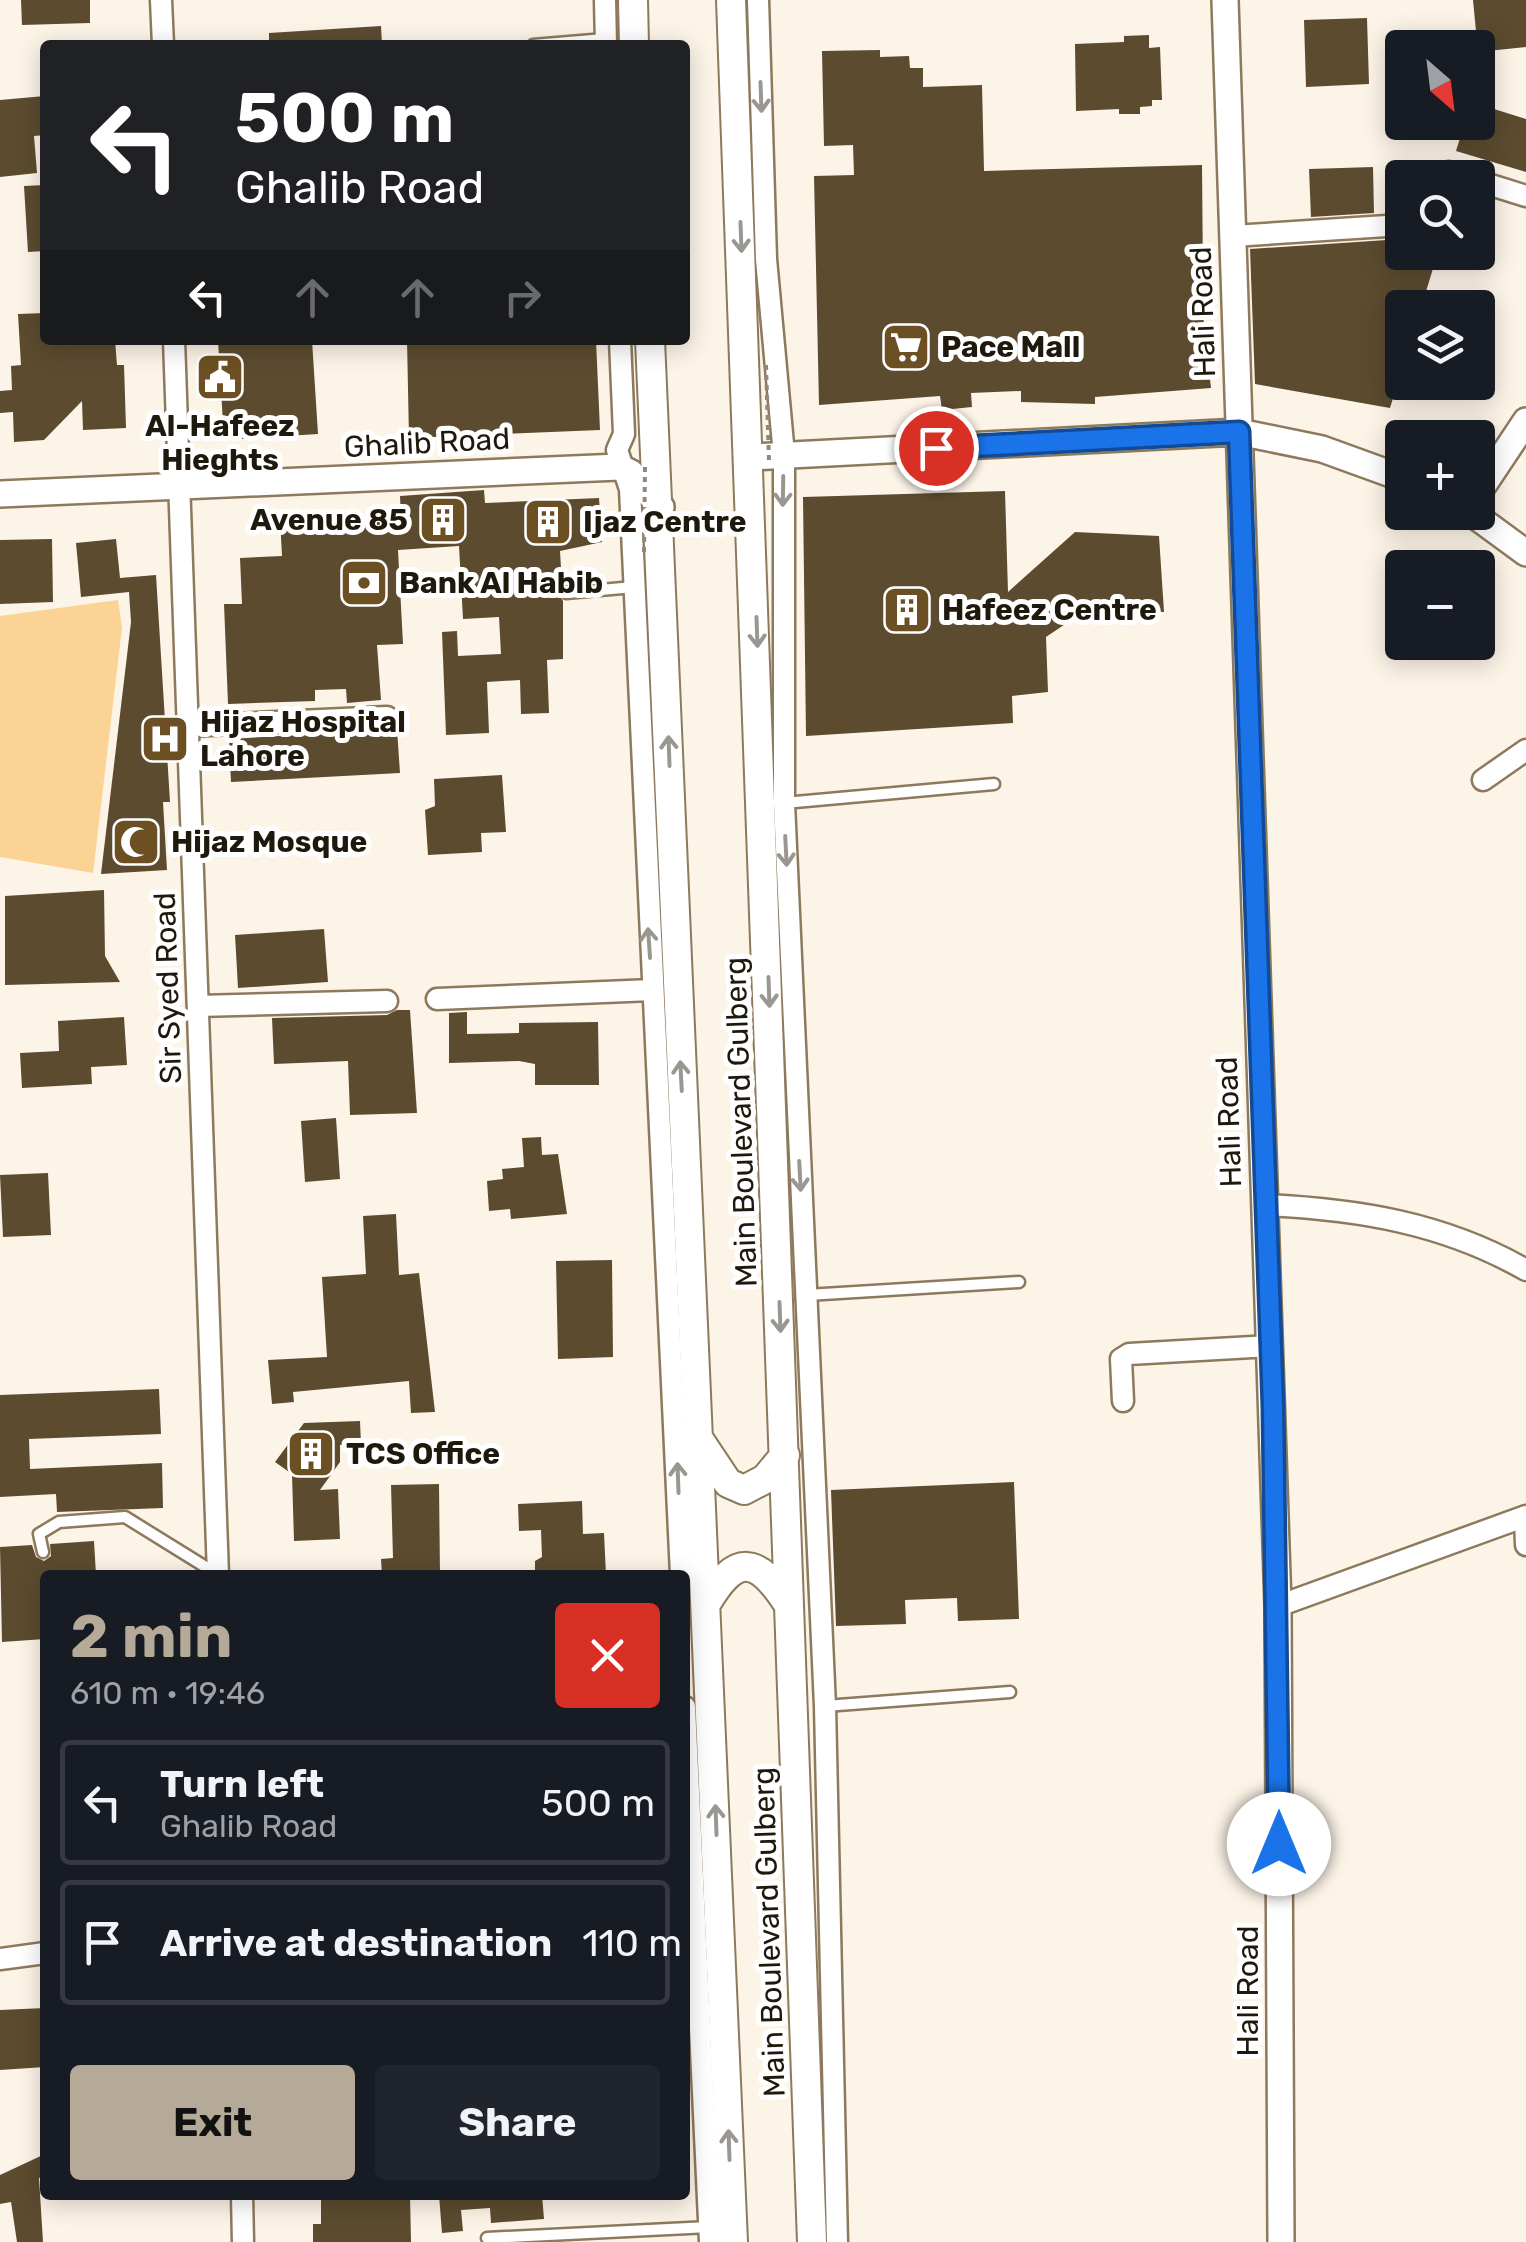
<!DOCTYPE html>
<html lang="en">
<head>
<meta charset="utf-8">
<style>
	:root { --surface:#171b24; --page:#20242c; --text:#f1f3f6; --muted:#9ea1a6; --line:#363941; --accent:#b5aa97 }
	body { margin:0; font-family:Rubik,sans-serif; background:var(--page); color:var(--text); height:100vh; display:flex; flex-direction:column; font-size:38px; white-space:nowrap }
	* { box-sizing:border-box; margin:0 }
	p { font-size:32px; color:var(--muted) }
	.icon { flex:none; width:55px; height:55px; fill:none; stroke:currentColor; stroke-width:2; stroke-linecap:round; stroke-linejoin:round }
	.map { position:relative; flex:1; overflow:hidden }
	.side { position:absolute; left:40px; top:1570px; width:650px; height:630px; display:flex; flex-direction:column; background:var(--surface); border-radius:10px; box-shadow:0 5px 25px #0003 }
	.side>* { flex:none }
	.top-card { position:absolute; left:40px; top:40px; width:650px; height:305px; border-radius:10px; box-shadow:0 5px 25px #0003; background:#202124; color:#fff; overflow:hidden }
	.needle { width:65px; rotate:152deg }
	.buttons { position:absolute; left:1385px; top:30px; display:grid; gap:20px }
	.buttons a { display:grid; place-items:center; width:110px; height:110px; border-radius:10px; background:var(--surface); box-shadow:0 5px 25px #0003; font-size:50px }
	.pin { position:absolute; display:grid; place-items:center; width:85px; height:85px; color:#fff; margin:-42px; border:5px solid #fff; border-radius:50%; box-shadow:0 2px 10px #0007 }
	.me { position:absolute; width:110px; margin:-55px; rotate:0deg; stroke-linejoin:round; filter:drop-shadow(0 0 8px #0008) }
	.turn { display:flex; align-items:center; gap:35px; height:210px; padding:0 30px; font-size:45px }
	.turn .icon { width:130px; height:130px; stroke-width:2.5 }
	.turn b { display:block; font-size:70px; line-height:85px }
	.lanes { display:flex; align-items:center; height:95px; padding:0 30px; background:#0003; justify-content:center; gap:50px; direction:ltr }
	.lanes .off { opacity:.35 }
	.round { display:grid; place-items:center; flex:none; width:105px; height:105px; border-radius:10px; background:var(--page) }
	.headline { display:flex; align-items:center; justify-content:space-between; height:170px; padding:0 30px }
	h1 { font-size:60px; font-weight:700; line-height:75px; color:var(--accent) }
	.primary-button { display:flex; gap:20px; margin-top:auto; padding:20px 30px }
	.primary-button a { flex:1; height:115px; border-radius:10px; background:var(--accent); color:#111; font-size:40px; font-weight:700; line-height:115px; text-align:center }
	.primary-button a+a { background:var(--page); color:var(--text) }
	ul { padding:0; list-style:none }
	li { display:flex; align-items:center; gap:30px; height:125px; margin:0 20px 15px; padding:0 10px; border:5px solid var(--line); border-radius:10px }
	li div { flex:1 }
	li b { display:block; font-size:38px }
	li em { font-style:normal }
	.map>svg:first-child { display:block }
</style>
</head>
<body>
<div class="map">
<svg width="1526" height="2242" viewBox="0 0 1526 2242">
	<rect width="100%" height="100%" fill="#fdf4e8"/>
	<path fill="#fad395" d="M118,600l4,28 -29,245 -93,-16v-241z"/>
	<path fill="#5c4b2f" d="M21,0h69v23l-68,2z
		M1473,0h53v47l-48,5z
		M1367,18l2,66 -63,3 -2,-67z
		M381,26l1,19h-113v-12z
		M1149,35v13l11,-1 2,53h-10v6l-12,1v7h-21v-5l-43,2 -1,-67 49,-2v-6z
		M880,50v7l29,-1 1,12h13v19l59,-2 2,86 218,-6 1,113h-4l12,110 -116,9v7l-74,-2v-11l-50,2 1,14 -30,3 -2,-14 -121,9 -5,-229 40,-1 -1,-30 -29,1 -2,-95z
		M45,96v39l-11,1 3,37 -37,4v-77z
		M1478,104l48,15v53l-70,-21 9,-29h13z
		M1373,167l1,46 -63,4 -2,-48z
		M45,185v66l-17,1 -4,-66z
		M1402,239v13h36l-17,56h-19v61l-12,39 -135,-24 -5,-135z
		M45,313v27h70l2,25h7l2,63 -43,2 -1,-29 -38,39 -30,2 -1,-30 -13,1v-22l12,-1 -1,-24 10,-1 -3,-51z
		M218,340h94l6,94 -94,6z
		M407,340h189l4,90 -191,8z
		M484,490l1,13 114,-5 3,44 -42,9 2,34 -5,8 6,8v58l-16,1 2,53 -28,1 -1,-34 -33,2 2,51 -43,2 -4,-103 15,-1 1,25 43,-2 -2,-37 -36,2 -4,-73 -61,4 5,94 -26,1 4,55 -34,3 -1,-14 -31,1v11l-87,3 -4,-100h18l-2,-46 42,-2 -2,-37 28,-1v5l93,-5 -1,-22z
		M1005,491l3,101 67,-60 84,4 5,76 -75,-4 -43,29 2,55 -36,4 1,27 -207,13 -3,-239z
		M52,539l1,63 -53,2v-64z
		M116,539l4,39 36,-3 14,227h-7l4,68 -66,4 30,-252 -2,-30 -48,5 -5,-54z
		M397,729l3,44 -169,9 -2,-43z
		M502,775l4,57 -25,1 1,19 -54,3 -3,-45 10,-4 -1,-27z
		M104,890l1,66 15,26 -115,3v-89z
		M324,929l4,53 -90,6 -3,-53z
		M397,1010h13l7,103 -67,2 -2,-54 -74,3 -2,-46 115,-3z
		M467,1012v22l52,-1v-10l79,-1 1,63h-64v-21l-16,-3 -70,2v-50z
		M124,1017l3,48 -36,2 1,17 -70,4 -2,-35 39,-2 -1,-30z
		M336,1118l4,61 -35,3 -4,-61z
		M541,1137l1,18 16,-1 9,60 -56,5 -1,-10 -21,2 -2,-30 16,-2 -1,-10 22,-2 -2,-29z
		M48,1173l3,62 -48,2 -3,-62z
		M396,1214l3,61 20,-2 16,139 -24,1 -2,-32 -116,11 1,10 -22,2 -4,-44 59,-3 -5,-80 44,-3 -3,-58z
		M612,1260l1,97 -55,2 -2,-98z
		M159,1389l2,45 -132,5 1,30 132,-6 1,45 -106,4 -1,-18 -56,3v-102z
		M360,1421l1,23 -21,1v17l-20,28 18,-1 2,50 -46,2 -2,-67 -17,-12 29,-39z
		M1014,1482l5,137 -61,2 -1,-23 -52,2 1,24 -70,2 -5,-136z
		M439,1484l1,91h-58l-1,-16 12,-1 -2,-73z
		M582,1501l1,33 21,-1 2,42h-71v-14l7,-4 -1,-27 -22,1 -1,-27z
		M94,1541l2,34h-51v64l-43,3 -2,-95 32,-2 4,12 8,4 7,-5 -1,-12z
		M45,2008v59l-45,3v-60z
		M45,2154v23l-6,1 4,64h-26l-6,-40 -11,2v-29z
		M321,2195h89l1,47h-98v-18h8z
		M439,2195h103l2,24 -53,4 -1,-15 -29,2 2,21 -21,2z"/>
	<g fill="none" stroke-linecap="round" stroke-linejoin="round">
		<g stroke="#8d7a5d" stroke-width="15">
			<path id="service" d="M533,45l72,-6
				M566,593l68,-6
				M784,803l210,-19
				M807,1295l212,-13
				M43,1552l-4,-18 20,-12 66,-5 92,57
				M825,1706l185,-14
				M487,2238l222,-11"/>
		</g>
		<g stroke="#8d7a5d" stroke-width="25">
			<path id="minor" d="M161,0l2,45
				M605,0l1,45
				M758,0l8,259 18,196v348l41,903 12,536
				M1449,172l18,6
				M1478,181l48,15
				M1233,236l169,-11
				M174,340l44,1235
				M620,340l4,94 -7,16 13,39 51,1086
				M189,726l198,-9
				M1483,780l43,-30
				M437,999l215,-9
				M198,1006l189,-5
				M1264,1205c93,4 180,18 262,65
				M1123,1401l-2,-42 8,-5 141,-8
				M1525,1517l1,28
				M1278,1606l248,-90
				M685,1707l25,535
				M0,1959l45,-6
				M242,2195l1,47"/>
		</g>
		<g stroke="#8d7a5d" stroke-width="30">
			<path id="tertiary" d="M1225,0l53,1606 3,636
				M751,457l488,-25 83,17 80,29
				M1478,493l48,-72
				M0,494l619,-27 12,6 30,34
				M1470,512l56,41"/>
		</g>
		<g stroke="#8d7a5d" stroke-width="32">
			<path id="secondary" d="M633,0l1,45
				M731,0l81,2242
				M650,340l83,1902
				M700,1441l28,42 16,7 21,-11 20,-24
				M706,1604c30,-51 51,-48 82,0"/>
		</g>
		<use href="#service" stroke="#fff" stroke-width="10"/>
		<use href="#minor" stroke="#fff" stroke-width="20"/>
		<use href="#tertiary" stroke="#fff" stroke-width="25"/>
		<use href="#secondary" stroke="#fff" stroke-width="28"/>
		<path stroke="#90887c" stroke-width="4" stroke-dasharray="5 5" stroke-linecap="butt" d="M766,365l3,96
			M644,552l1,-85"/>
	</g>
	<defs><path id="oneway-shaft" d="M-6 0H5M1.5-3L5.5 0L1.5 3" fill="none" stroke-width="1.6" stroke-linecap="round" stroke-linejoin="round" transform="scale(2.5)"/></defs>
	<g stroke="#9a9792">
		<use href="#oneway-shaft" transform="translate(761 97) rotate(88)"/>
		<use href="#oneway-shaft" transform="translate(741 237) rotate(88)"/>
		<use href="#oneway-shaft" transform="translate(783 491) rotate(91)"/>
		<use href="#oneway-shaft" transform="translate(757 632) rotate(88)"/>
		<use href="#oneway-shaft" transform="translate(669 751) rotate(-92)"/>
		<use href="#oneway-shaft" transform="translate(786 851) rotate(87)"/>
		<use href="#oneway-shaft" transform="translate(649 943) rotate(-94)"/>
		<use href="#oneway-shaft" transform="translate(769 992) rotate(88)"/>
		<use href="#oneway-shaft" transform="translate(681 1076) rotate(-93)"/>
		<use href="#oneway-shaft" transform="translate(800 1176) rotate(87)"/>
		<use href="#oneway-shaft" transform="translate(780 1317) rotate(88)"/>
		<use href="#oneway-shaft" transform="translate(678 1478) rotate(-92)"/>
		<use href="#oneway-shaft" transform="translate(716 1820) rotate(-92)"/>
		<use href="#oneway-shaft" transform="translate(729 2145) rotate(-92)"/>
	</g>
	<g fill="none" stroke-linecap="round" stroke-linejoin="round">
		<g stroke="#114b97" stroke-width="25">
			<path id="route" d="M936,448l303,-16 34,974 6,438"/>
		</g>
		<use href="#route" stroke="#1a73e8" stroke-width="18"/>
	</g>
	<defs>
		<g id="supermarket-square" transform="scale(2.5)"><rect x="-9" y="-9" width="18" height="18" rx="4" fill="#6c5023" stroke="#fff"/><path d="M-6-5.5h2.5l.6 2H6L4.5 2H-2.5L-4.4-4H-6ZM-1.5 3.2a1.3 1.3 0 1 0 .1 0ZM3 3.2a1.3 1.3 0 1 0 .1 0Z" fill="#fff"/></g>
		<g id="civic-square" transform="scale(2.5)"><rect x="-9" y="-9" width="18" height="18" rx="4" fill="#6c5023" stroke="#fff"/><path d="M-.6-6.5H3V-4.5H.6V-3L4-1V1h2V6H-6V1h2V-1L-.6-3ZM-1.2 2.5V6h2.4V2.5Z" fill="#fff"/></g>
		<g id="building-square" transform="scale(2.5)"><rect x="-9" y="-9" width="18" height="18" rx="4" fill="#6c5023" stroke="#fff"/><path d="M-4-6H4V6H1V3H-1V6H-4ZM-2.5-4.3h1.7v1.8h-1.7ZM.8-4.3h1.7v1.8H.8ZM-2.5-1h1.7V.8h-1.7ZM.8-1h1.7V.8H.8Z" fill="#fff"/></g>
		<g id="bank-square" transform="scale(2.5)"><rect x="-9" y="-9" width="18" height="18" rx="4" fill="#6c5023" stroke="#fff"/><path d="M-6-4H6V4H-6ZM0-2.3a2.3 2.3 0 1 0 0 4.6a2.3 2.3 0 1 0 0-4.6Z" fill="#fff"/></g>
		<g id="hospital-square" transform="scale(2.5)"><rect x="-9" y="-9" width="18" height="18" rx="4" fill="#6c5023" stroke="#fff"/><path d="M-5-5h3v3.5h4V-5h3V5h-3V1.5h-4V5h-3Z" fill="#fff"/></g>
		<g id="mosque-square" transform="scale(2.5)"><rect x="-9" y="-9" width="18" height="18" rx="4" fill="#6c5023" stroke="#fff"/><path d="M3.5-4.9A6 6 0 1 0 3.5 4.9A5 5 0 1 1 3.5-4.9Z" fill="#fff"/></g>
	</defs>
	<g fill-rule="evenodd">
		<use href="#supermarket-square" x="906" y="347"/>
		<use href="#civic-square" x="220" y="377"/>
		<use href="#building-square" x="443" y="520"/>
		<use href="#building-square" x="548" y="522"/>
		<use href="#bank-square" x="364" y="583"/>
		<use href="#building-square" x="907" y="610"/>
		<use href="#hospital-square" x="165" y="739"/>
		<use href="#mosque-square" x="136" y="842"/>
		<use href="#building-square" x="311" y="1454"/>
	</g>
	<g text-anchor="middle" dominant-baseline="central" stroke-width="10" stroke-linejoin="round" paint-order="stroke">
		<g font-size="30" fill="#1f180c" stroke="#fff">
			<text transform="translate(1203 312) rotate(-92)">Hali Road</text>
			<text transform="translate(427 443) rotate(-3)">Ghalib Road</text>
			<text transform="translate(168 988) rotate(-92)">Sir Syed Road</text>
			<text transform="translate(741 1122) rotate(-92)">Main Boulevard Gulberg</text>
			<text transform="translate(1229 1122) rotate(-92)">Hali Road</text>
			<text transform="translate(769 1932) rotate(-92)">Main Boulevard Gulberg</text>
			<text transform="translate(1248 1991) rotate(-90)">Hali Road</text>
		</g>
		<g font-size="30" font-weight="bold" fill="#1f180c" stroke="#fff" text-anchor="start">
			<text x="941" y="347">Pace Mall</text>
			<text x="220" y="426" text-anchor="middle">Al-Hafeez<tspan x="220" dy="34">Hieghts</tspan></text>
			<text x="408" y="520" text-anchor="end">Avenue 85</text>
			<text x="583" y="522">Ijaz Centre</text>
			<text x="399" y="583">Bank Al Habib</text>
			<text x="942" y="610">Hafeez Centre</text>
			<text x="200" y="722">Hijaz Hospital<tspan x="200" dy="34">Lahore</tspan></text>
			<text x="171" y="842">Hijaz Mosque</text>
			<text x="346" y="1454">TCS Office</text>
		</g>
	</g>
</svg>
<div class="buttons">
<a><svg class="needle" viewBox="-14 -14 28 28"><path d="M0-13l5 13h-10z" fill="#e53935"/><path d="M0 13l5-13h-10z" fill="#9ea1a6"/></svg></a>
<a><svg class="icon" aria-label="search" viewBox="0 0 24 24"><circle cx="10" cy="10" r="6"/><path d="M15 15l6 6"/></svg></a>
<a><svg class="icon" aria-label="layers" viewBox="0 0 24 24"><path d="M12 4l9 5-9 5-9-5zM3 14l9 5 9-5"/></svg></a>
<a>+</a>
<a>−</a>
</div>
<div class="pin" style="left:936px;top:448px;background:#d93025"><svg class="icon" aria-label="arrive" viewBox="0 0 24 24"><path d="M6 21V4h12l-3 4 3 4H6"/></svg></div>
<svg class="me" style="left:1279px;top:1844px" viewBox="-20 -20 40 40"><circle r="19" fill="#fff"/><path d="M0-13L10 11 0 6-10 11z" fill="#1a73e8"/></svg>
<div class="top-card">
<div class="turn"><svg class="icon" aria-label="left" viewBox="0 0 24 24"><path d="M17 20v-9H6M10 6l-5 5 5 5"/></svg><div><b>500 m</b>Ghalib Road</div></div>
<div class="lanes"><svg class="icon" aria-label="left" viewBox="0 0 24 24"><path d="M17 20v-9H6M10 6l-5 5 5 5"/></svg><svg class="icon off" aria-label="ahead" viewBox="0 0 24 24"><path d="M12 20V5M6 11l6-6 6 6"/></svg><svg class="icon off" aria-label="ahead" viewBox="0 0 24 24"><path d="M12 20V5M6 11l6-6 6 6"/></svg><svg class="icon off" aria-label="right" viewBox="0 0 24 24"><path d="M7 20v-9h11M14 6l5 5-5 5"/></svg></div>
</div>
<section class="side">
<div class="headline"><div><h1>2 min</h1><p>610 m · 19:46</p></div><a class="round" style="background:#d93025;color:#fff"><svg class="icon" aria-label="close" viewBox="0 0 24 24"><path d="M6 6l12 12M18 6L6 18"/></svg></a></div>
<ul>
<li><svg class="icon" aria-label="left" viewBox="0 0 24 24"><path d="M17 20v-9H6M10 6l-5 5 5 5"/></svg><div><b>Turn left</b><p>Ghalib Road</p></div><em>500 m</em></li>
<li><svg class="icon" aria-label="arrive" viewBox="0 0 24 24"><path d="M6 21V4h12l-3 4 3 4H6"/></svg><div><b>Arrive at destination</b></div><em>110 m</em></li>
</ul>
<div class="primary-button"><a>Exit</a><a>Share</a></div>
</section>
</div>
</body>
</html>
